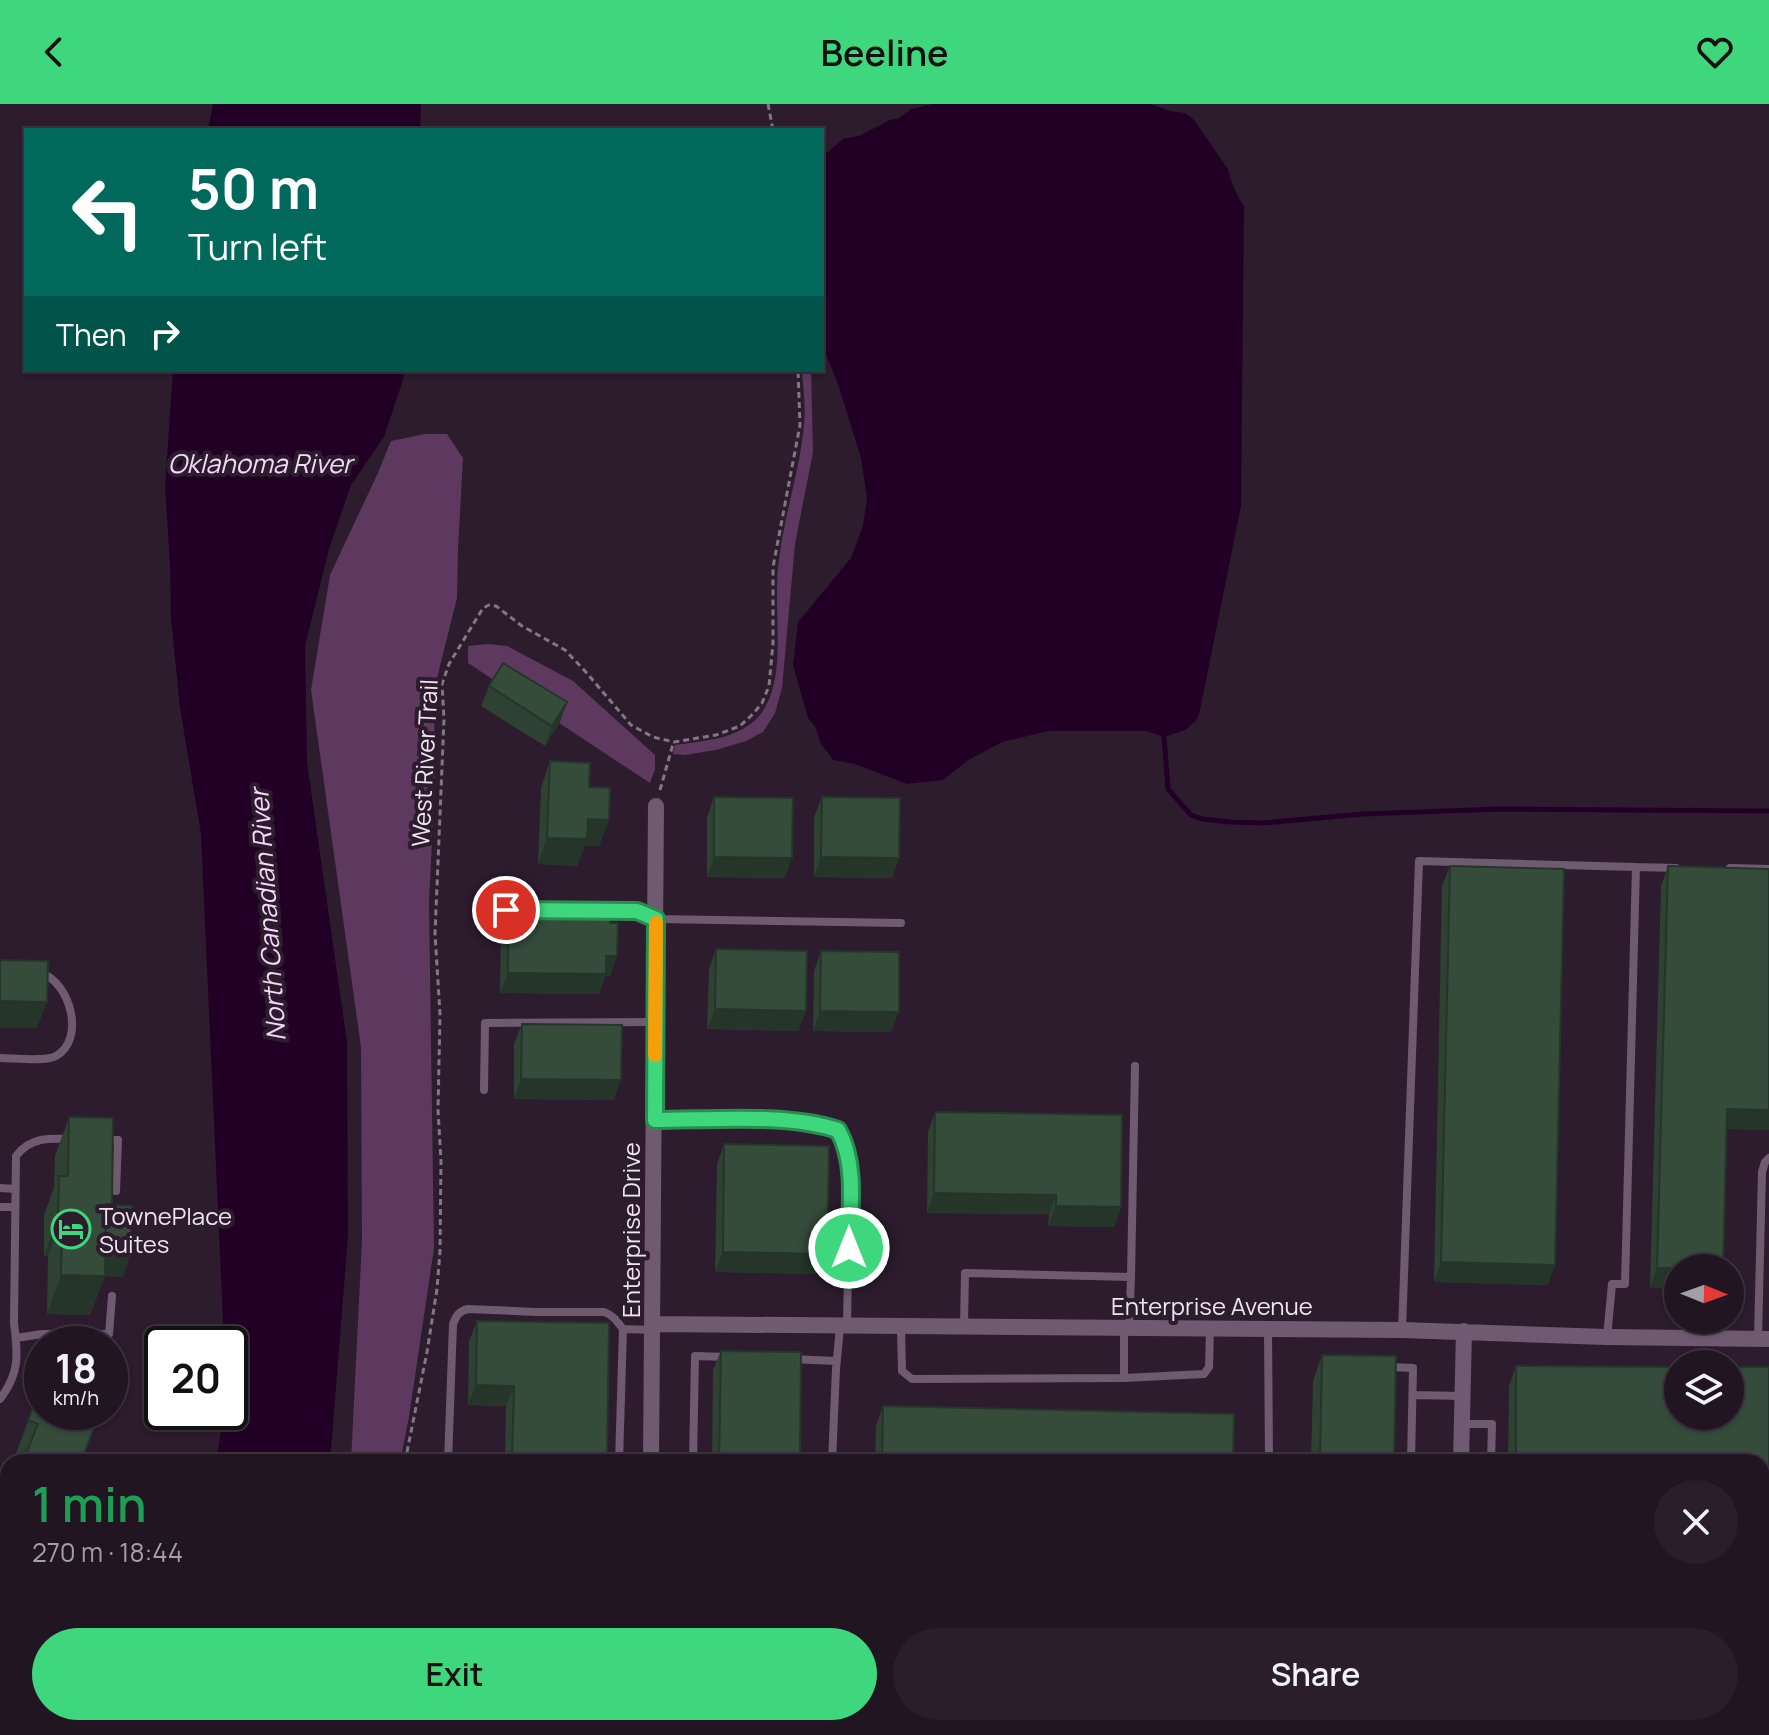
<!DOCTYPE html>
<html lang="en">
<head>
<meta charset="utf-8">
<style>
	:root { --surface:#211522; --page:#291e2a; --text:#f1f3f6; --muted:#a29fa5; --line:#3e3440; --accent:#3fd77d }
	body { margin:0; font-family:Manrope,sans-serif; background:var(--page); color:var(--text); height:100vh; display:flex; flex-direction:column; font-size:30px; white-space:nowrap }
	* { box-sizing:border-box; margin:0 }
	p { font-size:26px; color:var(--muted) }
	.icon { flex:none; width:44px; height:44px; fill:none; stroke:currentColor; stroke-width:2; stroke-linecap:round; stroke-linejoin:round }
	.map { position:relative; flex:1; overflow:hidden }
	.details { position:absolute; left:0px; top:1350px; width:1770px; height:282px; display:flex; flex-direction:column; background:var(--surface); border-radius:24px 24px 0 0; box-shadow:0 2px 6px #0004,0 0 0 2px var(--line) }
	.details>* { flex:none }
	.guide { position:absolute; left:24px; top:24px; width:800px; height:244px; border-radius:0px; box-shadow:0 2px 6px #0004,0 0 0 2px var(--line); background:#00695c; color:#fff; overflow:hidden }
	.needle { width:52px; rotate:91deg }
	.tools { position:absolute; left:1664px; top:1150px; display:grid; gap:16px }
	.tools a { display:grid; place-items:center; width:80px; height:80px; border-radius:50%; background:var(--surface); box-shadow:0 2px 6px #0004,0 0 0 2px var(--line); font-size:40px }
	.speed { position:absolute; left:24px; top:1222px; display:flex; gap:16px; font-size:40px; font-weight:700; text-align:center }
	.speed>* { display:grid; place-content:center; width:104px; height:104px; border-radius:50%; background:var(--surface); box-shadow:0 2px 6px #0004,0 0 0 2px var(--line); line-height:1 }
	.speed small { font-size:20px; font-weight:400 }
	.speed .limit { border:4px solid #111; border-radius:12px; background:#fff; color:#111 }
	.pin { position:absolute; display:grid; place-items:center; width:68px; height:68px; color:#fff; margin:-34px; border:4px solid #fff; border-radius:50%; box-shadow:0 2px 8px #0007 }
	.me { position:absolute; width:88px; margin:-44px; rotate:0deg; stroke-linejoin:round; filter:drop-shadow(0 0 6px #0008) }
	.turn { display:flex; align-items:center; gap:28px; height:168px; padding:0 32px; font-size:36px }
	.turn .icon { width:104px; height:104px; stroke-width:2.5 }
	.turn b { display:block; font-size:56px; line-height:68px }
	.then { display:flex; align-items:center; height:76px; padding:0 32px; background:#0003; gap:16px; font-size:30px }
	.round { display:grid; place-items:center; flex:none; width:84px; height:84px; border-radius:42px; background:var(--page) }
	.summary { display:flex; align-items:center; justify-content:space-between; height:136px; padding:0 32px }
	h1 { font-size:48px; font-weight:600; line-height:60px; color:#1e9e55 }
	.primary-button { display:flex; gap:16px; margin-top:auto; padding:16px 32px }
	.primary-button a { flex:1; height:92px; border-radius:48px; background:var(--accent); color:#111; font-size:32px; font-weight:600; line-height:92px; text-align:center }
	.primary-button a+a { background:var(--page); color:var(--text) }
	header { display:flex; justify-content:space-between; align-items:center; height:104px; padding:0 32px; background:var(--accent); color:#111; font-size:36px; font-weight:600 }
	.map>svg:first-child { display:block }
</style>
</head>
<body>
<header><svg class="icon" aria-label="back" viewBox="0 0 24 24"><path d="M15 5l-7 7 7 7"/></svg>Beeline<svg class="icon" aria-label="heart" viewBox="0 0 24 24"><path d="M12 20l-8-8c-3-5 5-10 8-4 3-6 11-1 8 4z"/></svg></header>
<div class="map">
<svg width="1769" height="1631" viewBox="0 0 1769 1631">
	<rect width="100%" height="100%" fill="#2c1c2e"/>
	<path fill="#5d3960" d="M802,266h9l2,82 -18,92 -13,144 -7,25 -12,19 -17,9 -30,9 -31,5 -12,-1 2,-9c29,-4 65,-6 85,-30 25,-32 16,-88 17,-126 0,-12 1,-25 3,-37 6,-42 20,-84 24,-127 2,-18 -1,-37 -2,-55z
		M425,330h22l16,24 -5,91 -1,49 -23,92 1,90 -6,122 5,346 -25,169 -9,45h-49l11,-221 -1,-194 -50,-357 19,-115 47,-100 14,-34z
		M488,540l19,2 66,35 82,74v14l-5,14 -182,-120v-17z"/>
	<path fill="#220025" d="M213,0h208l-1,26h-212z
		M932,0h219l19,7 15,2 9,7 34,49c2,11 9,27 16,37l-3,300 -42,209 -4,7 -10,8 -21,7 -18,-6h-97l-47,11 -35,19 -24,19 -36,4 -52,-20 -22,-4 -13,-18 -4,-14 -8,-10 -15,-53 5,-43 53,-64 12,-32 4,-28 -6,-40 -23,-74 -16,-39v-188l21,-18 16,-3 33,-17h6l13,-10z
		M173,266h232l-2,10 -19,57 -33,48 -22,64 -24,97 2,116 40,280 1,194 -18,226h-114l8,-50h6v-68h-6l-23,-510 -21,-126 -9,-90 -1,-55 -5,-76z
		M180,1624h143l-1,7h-143z"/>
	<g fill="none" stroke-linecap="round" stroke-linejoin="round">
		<path stroke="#220025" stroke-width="5" d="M1162,629l2,4 4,52 23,26 11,4 28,3 33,1 100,-9 137,-5 269,2"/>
		<path stroke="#847685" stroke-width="3" stroke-dasharray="6 4" stroke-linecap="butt" d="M768,0l5,26
			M660,686l13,-46
			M405,1358l22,-110 10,-63 3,-38 1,-90 -3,-51 2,-96 -5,-80 9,-215 -2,-35 7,-20 34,-56 6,-3 7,1 26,20 43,24 20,21 46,54 22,12 21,5 42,-7 24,-9 13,-12 9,-11 7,-17 4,-43v-76l27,-142 -2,-55
			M406,1631v-7"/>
		<path stroke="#705a72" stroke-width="8" d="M1730,764l39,1
			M600,807h37l19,8 245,4
			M0,954c14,0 45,4 56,-2 30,-17 14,-74 -15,-83
			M484,986l1,-67 169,-1
			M655,1016c54,-1 133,-7 183,10l8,14 4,24 -3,158
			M105,1036h13l-2,51
			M0,1084l15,1
			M0,1103h15
			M1131,1173l4,-211
			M964,1222l1,-53 166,4 -2,51
			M901,1223l1,44 10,8 212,-1v-50
			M623,1225l31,1
			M1268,1225l1,133
			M1402,1226l17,-469 217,6
			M1607,1233l5,-53h13l11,-417 40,1
			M16,1234l26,-4h67l3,-38
			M1758,1234l4,-166 3,-10 4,-4
			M790,1255l47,2
			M1388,1263l25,1 -2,94
			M1124,1274l80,-4 5,-7 1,-38
			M1413,1291l50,1
			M0,1295c20,-26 18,-45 14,-76l2,-167c14,-19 34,-18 55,-17
			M1462,1320h30l-1,38
			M448,1358l5,-138c3,-8 6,-13 15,-15l69,3h67c9,3 13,9 19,17l-4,133
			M693,1358l2,-106 34,1
			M832,1358l4,-93 4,-42
			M1762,1461h7
			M0,1566l8,-12
			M1762,1609h7
			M684,1624l93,3v4
			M933,1624l3,3 48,1
			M1097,1624l1,7
			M1181,1624v7
			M1245,1624v7
			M1500,1624l1,7
			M1024,1631v-7
			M1069,1631l1,-7
			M1146,1631v-7
			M1347,1631v-7
			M1396,1631v-7"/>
		<path stroke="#705a72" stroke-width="16" d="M654,1220l748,6 205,7 162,2
			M651,1358l5,-656
			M1461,1358l3,-131
			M647,1631v-7
			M1455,1631l1,-7"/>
	</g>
	<path fill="#2e4133" d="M489,582l78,16 -7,20 -15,24 -64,-40z
		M550,657l39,26 20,33 -10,26h-14l-8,20 -39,-2 3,-76z
		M714,693l71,81 -78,-1v-60z
		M822,693l77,61 -7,20 -78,-1v-60z
		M1450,762l98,419 -114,-3 8,-396z
		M1668,762l101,3v261l-42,-1 -77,159 11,-402z
		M508,798l102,21 7,33 -7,20h-5l-6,18 -99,-1 1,-71z
		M716,845l90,62 -8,20 -91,-2 2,-60z
		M821,847l70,81 -78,-1 1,-60z
		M522,920l92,76 -100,-1v-55z
		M935,1008l186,95 -7,20 -66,-1 1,-12 -122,-1 1,-81z
		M69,1013l42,88 12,72 -18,-1 -15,39 -43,-1 1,-58h-4v-41l10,-27 1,-32z
		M724,1040l103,110 -7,20 -105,-2 2,-108z
		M477,1217l130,141h-102l1,-56 -38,-1 1,-64z
		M721,1247l79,111h-88l1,-92z
		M1322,1251l72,107h-83l2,-81z
		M1516,1262l253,1v186h-7v-91h-254l1,-76z
		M42,1279v29h58l-19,50h-59l-8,-3z
		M883,1302l350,56h-358l1,-36z
		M1187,1624h31l-2,7h-29z
		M1274,1624h49l-3,7h-46z"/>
	<path fill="#253529" d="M567,598l-7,20 -15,24 7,-20z
		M588,715l21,1 -10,26h-14l-8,20 -39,-2 9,-26z
		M714,753l78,1 -7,20 -78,-1z
		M821,753l78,1 -7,20 -78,-1z
		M606,852h11l-7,20h-5l-6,18 -99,-1 8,-20z
		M0,897l47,1 -10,26h-37z
		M715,905l91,2 -8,20 -91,-2z
		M820,907l79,1 -8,20 -78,-1z
		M521,975l100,1 -7,20 -100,-1z
		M1727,1005l42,1v20l-49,-1z
		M934,1089l122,2 -7,19 -122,-1z
		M106,1100h6l-15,39z
		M1056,1102l65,1 -7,20 -66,-1z
		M58,1112l4,1 -14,39h-4z
		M723,1148l104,2 -7,20 -105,-2z
		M105,1152l25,1 -7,20 -18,-1 -15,39 -43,-1 14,-39z
		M1441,1158l114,3 -7,20 -114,-3z
		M1657,1164h21v21l-28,-1z
		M476,1281l38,1 -8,20 -38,-1z
		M1762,1429l7,1v19h-7z
		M0,1500h8v27h-8z
		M1762,1557h7v27h-7z
		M1034,1624h30l-3,7h-29z
		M1192,1624h26l-2,7h-26z
		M1281,1624h42l-3,7h-41z"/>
	<path fill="#354c3b" stroke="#253529" stroke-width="2" d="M503,559l64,39 -15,24 -63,-40z
		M550,657l40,2 -1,24 21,1 -1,32 -21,-1 -1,20 -40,-1z
		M714,693l79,1 -1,60 -78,-1z
		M822,693l78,1 -1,60 -78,-1z
		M1450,762l114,3 -9,396 -114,-3z
		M1668,762l101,3v241l-42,-1 -4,159h-66z
		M508,798l102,2v19h8l-1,33h-11v18l-98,-1z
		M716,845l91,2 -1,60 -91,-2z
		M821,847l78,1v60l-79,-1z
		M0,856l48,1 -1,41 -47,-1z
		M522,920l100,1 -1,55 -100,-1z
		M935,1008l187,3 -1,92 -65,-1v-11l-122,-2z
		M69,1013l44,1 -1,86h-6l-1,72 -44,-1 1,-58 -4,-1 1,-40h9z
		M724,1040l105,2 -2,108 -104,-2z
		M111,1101l21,1 -2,51 -25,-1 1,-38z
		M477,1217l132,2 -2,139h-95l2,-76 -38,-1z
		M80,1227l36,14 -3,8 4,2 -3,9 3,2 -7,19v-41h-42l3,-7 6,2z
		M721,1247l80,1 -1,110h-81z
		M1322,1251l74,1 -2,106h-74z
		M1516,1262l162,1v49h52v-49h39v167l-7,-1v-71h-246z
		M42,1279v29h58l-19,50h-58l15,-38 -10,-4z
		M883,1302l351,8 -1,48h-351z
		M0,1452h8v48h-8z
		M1762,1491h7v66h-7z
		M801,1624h20l-1,7h-19z"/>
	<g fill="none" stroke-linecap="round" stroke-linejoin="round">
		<g stroke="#298c51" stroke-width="20">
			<path id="route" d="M506,806l131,1 19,8 -1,201c55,0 132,-7 183,10 19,33 12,80 11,118"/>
		</g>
		<use href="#route" stroke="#3fd77d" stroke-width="14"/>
		<path stroke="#f59e0b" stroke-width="14" d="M655,951l1,-132"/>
	</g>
	<defs>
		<g id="hotel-ring" transform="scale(2)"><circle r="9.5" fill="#2c1c2e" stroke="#3fd77d" stroke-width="1.5"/><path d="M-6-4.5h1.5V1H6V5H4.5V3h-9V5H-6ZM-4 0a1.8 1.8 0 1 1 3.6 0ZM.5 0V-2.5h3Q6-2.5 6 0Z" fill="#3fd77d"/></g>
	</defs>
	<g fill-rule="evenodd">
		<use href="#hotel-ring" x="71" y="1125"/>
	</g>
	<g text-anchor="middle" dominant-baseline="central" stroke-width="8" stroke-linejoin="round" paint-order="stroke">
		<g font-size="24" fill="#efe4f0" stroke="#2c1c2e">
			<text transform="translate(424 659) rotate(-87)">West River Trail</text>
			<text transform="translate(630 1126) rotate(-90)">Enterprise Drive</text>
			<text x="1212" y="1201">Enterprise Avenue</text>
		</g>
		<g font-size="24" fill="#efe4f0" stroke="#2c1c2e" text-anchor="start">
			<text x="99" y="1111">TownePlace<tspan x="99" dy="28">Suites</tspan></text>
		</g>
		<g font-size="26" font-style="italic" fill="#f6d8f8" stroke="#2c1c2e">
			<text x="260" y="359">Oklahoma River</text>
			<text transform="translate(267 811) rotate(-94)">North Canadian River</text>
		</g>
	</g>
</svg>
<div class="tools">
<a><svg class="needle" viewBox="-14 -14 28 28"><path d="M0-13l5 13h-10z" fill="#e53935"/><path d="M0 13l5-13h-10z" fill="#a29fa5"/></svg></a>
<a><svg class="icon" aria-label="layers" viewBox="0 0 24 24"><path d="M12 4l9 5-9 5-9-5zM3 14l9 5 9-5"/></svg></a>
</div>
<div class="speed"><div>18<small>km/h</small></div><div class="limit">20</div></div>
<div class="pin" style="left:506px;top:806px;background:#d93025"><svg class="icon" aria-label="arrive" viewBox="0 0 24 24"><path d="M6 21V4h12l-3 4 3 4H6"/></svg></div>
<svg class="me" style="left:849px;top:1144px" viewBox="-20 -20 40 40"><circle r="17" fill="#3fd77d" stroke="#fff" stroke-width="3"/><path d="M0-11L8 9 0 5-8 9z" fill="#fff"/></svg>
<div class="guide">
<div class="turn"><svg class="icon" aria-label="left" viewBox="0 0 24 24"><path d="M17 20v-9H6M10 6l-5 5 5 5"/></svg><div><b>50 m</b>Turn left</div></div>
<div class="then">Then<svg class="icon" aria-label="right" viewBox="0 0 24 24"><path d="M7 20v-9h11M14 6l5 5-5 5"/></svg></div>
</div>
<section class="details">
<div class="summary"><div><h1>1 min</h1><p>270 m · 18:44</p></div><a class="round"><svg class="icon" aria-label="close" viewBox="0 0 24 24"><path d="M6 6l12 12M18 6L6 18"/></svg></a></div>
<div class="primary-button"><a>Exit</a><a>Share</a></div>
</section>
</div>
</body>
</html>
